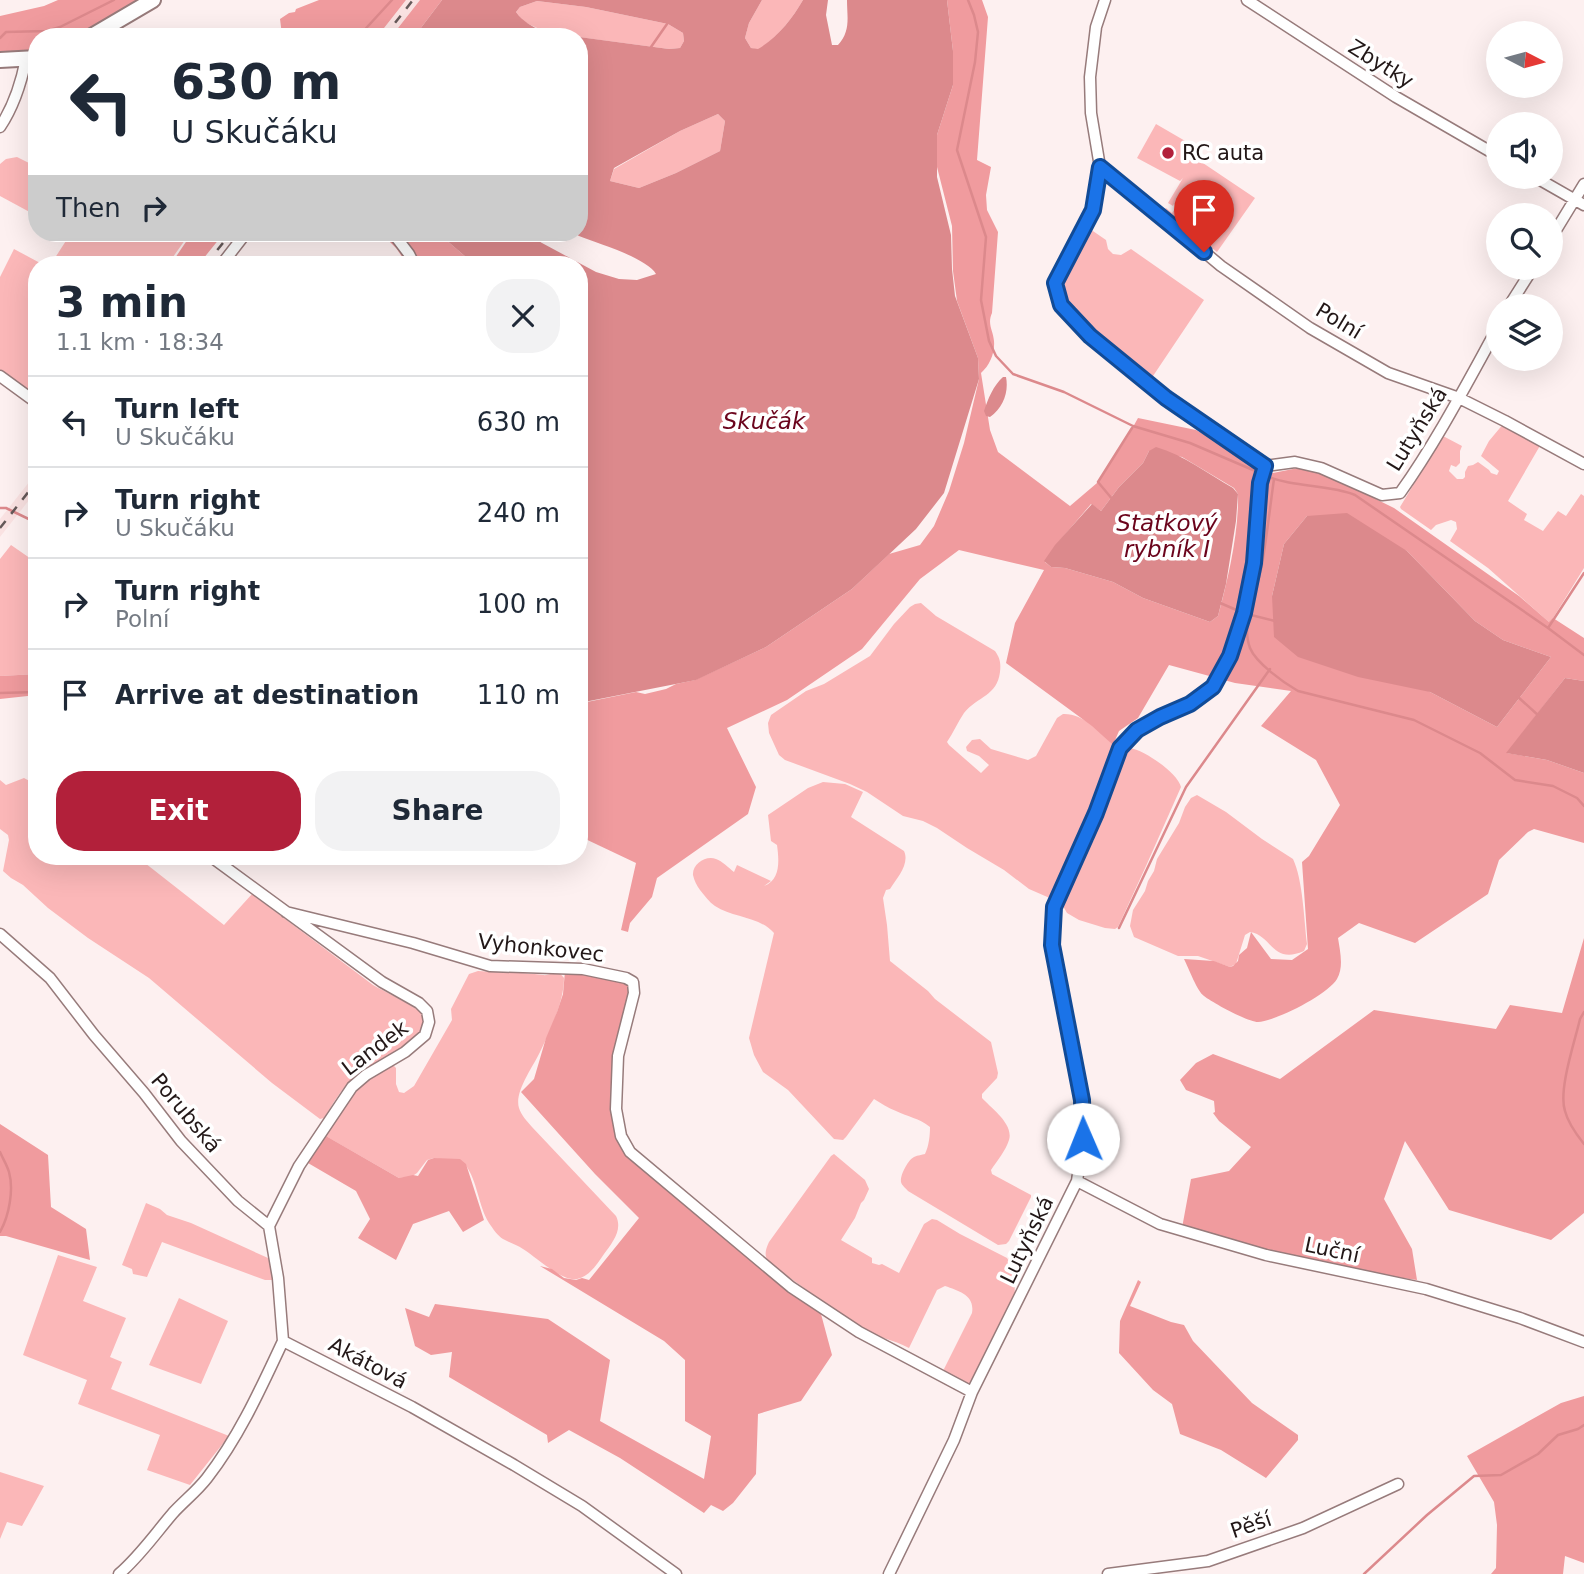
<!DOCTYPE html>
<html lang="en">
<head>
<meta charset="utf-8">
<style>
	:root { --surface:#fff; --page:#f2f2f3; --text:#1f2937; --muted:#747a83; --line:#e0e1e3; --accent:#b2203a }
	body { margin:0; font-family:"DejaVu Sans",sans-serif; background:var(--page); color:var(--text); height:100vh; display:flex; flex-direction:column; font-size:26px; white-space:nowrap }
	* { box-sizing:border-box; margin:0 }
	p { font-size:23px; color:var(--muted) }
	.icon { flex:none; width:38px; height:38px; fill:none; stroke:currentColor; stroke-width:2; stroke-linecap:round; stroke-linejoin:round }
	.map { position:relative; flex:1; overflow:hidden }
	.panel { position:absolute; left:28px; top:256px; width:560px; height:609px; display:flex; flex-direction:column; background:var(--surface); border-radius:28px; box-shadow:0 7px 28px #0002 }
	.panel>* { flex:none }
	.hud { position:absolute; left:28px; top:28px; width:560px; height:214px; border-radius:28px; box-shadow:0 7px 28px #0002; background:#fff; color:var(--text); overflow:hidden }
	.needle { width:46px; rotate:96deg }
	.controls { position:absolute; left:1486px; top:21px; display:grid; gap:14px }
	.controls a { display:grid; place-items:center; width:77px; height:77px; border-radius:50%; background:var(--surface); box-shadow:0 7px 28px #0002; font-size:35px }
	.pin { position:absolute; display:grid; place-items:center; width:60px; height:60px; color:#fff; margin:-72px -30px; border-radius:50% 50% 50% 0; rotate:-45deg; box-shadow:0 0 7px #0007 }
	.pin .icon { rotate:45deg }
	.me { position:absolute; width:77px; margin:-38px; rotate:359deg; stroke-linejoin:round; filter:drop-shadow(0 0 5px #0008) }
	.turn { display:flex; align-items:center; gap:24px; height:147px; padding:0 28px; font-size:32px }
	.turn .icon { width:91px; height:91px; stroke-width:2.5 }
	.turn b { display:block; font-size:49px; line-height:60px }
	.then { display:flex; align-items:center; height:66px; padding:0 28px; background:#0003; gap:14px; font-size:26px }
	.round { display:grid; place-items:center; flex:none; width:74px; height:74px; border-radius:28px; background:var(--page) }
	.head { display:flex; align-items:center; justify-content:space-between; height:119px; padding:0 28px }
	h1 { font-size:42px; font-weight:700; line-height:52px }
	.primary-button { display:flex; gap:14px; margin-top:auto; padding:14px 28px }
	.primary-button a { flex:1; height:80px; border-radius:28px; background:var(--accent); color:#fff; font-size:28px; font-weight:700; line-height:80px; text-align:center }
	.primary-button a+a { background:var(--page); color:var(--text) }
	ul { padding:0; list-style:none }
	li { display:flex; align-items:center; gap:21px; height:91px; padding:0 28px; border-top:2px solid var(--line) }
	li div { flex:1 }
	li b { display:block; font-size:26px }
	li em { font-style:normal }
	.map>svg:first-child { display:block }
</style>
</head>
<body>
<div class="map">
<svg width="1584" height="1574" viewBox="0 0 1584 1574">
	<rect width="100%" height="100%" fill="#fdf0f0"/>
	<path fill="#fae2e2" d="M406,0h14l-29,37h-14z
		M37,472v18l-37,47v-18z"/>
	<path fill="#fbb7b8" d="M762,0h41c-11,19 -26,38 -45,50l-7,-2 -6,-10 4,-15z
		M537,1l49,6 82,17 15,9 1,8 -4,7 -11,1 -121,-16 -24,-11 -8,-10 4,-5z
		M718,114l7,7 -5,30 -44,22 -37,15 -29,-7 4,-12 66,-38z
		M1156,124l43,25 -5,8 61,41 -38,54 -53,-42 2,-2 6,5 5,-7 -3,-2 -1,2 -5,-3 15,-25 -3,3 -43,-23z
		M17,157l20,10v49l-37,-20v-32l6,-5z
		M1090,229l16,11 2,9 5,5 8,1 10,-6 73,51 -53,79c-25,-18 -96,-69 -88,-103 3,-15 19,-34 27,-47z
		M71,233h119l-22,31h-117z
		M14,249l28,15h-5v135l-37,-27v-95z
		M1504,423l37,21 -33,57 19,13 -3,6 19,11 15,-20 8,5 15,-22 3,2v72l-34,55 -62,-55 -38,-27 7,-12 -1,-7 -5,-2 -15,5 -5,5 -30,-21 -1,-2 43,-71 19,10 -2,5v12l-4,4 -5,-2 -2,6 8,8h6l2,-2v-5l3,-6 5,-1 5,-3 11,8 2,3 6,2 2,-4 -18,-15 8,-15z
		M11,545l26,18v111l-37,2v-117z
		M921,603l15,13 59,35c5,7 6,12 5,21 -3,24 -22,24 -36,41 -6,9 -11,20 -17,29l2,3 32,28 8,-8 -10,-9 -12,-5 -1,-4 6,-7 8,-1 11,10 37,11 8,-4 21,-38 6,-4c19,-1 39,18 51,32l-19,58 -39,92 -4,3 -23,-10 -25,-19 -37,-22 -30,-20 -14,-7 -20,-5 -36,-24 -17,-8 -65,-24 -6,-5 -10,-22 -1,-10 3,-8 35,-24 18,-7 46,-28 24,-32 16,-17 5,-3z
		M1130,748c14,2 48,25 51,39l-35,79 -28,61 -3,2 -10,-1 -26,-8 -12,-7 -4,-7 2,-7 21,-50 8,-9v-7l27,-72z
		M24,778l13,7v71h99l88,69 28,-31 121,91c7,4 45,23 47,27 20,27 -54,53 -67,66 -12,11 -20,26 -29,40l-4,1 -48,-36 -123,-105 -61,-40 -40,-30 -25,-23 -12,-7 -8,-7 6,-31 -1,-5 -8,-6v-49l6,5z
		M823,782l22,2 18,8 -12,25 53,34c6,13 -7,27 -14,38l-4,1 -3,8 4,27 3,36 38,30 7,8 56,43 7,31 -1,5 -15,16v4c9,10 32,26 27,42 -3,10 -12,21 -18,30l1,4 39,21v2l-22,44 -3,3 -8,1 -90,-54c-2,-3 -6,-5 -7,-9 -1,-7 7,-22 13,-25 4,-2 8,-2 11,-3 4,-8 5,-19 5,-27 -11,-9 -22,-10 -34,-16 -8,-3 -15,-8 -22,-12l-28,38 -3,3 -9,-1 -46,-49 -25,-18 -9,-17 -5,-17 25,-105c-15,-17 -41,-15 -59,-27 -6,-4 -10,-10 -15,-16 -3,-4 -6,-10 -7,-15 -1,-11 13,-20 23,-16 6,2 13,9 18,13l3,-7 34,16 -7,5c17,-6 15,-26 13,-41l-6,-4 -3,-26 40,-27z
		M1197,795l29,17 36,27 31,20c10,21 11,61 14,85l-3,7c-32,14 -32,-16 -54,-19l-5,3 -9,29 -6,3 -32,-11h-20l-44,-19 -4,-11 3,-16 12,-19 3,-10 6,-10 3,-12 22,-36 6,-16 6,-9z
		M478,971c22,2 44,1 65,4 6,1 11,-4 17,-1 2,1 3,3 4,4 0,24 -14,53 -24,74 -7,15 -26,40 -21,56 2,7 8,13 13,19l84,89c7,14 -4,27 -12,38 -6,9 -15,23 -27,25 -15,3 -41,-22 -54,-30 -6,-4 -13,-6 -20,-10 -5,-3 -10,-10 -14,-16 -11,-18 -11,-41 -24,-59l-31,-6 -7,2 -10,13 -6,4 -12,1 -75,-43 35,-52 33,-19 4,4v16l3,8 5,1 10,-7 38,-66 -1,-11 18,-35z
		M834,1154l31,26 4,9 -5,11 -3,3 -6,15 -14,22 31,18v5l7,2 3,-1 17,9 25,-49 8,-5 5,1 23,14 47,24 7,11 1,28 -43,88 -30,-12 30,-60c3,-18 -13,-22 -27,-27l-8,4 -28,58c-15,-8 -31,-11 -46,-18l-94,-67c-5,-8 -4,-12 0,-21l62,-86z
		M146,1203l14,6 7,6 24,8 77,35 2,2 3,20h-8l-103,-38 -15,35 -14,-3 -1,-5 -10,-4z
		M58,1255l39,12 -14,34 43,17 -16,39 12,5 -11,27 118,47 -39,49 -43,-15 13,-35 -82,-31 9,-24 -64,-25z
		M179,1298l49,23 -27,63 -52,-19z
		M0,1472l44,14 -22,40 -15,-4 -7,17z"/>
	<path fill="#f09b9e" fill-rule="evenodd" d="M58,0h85l-64,37h-42v13l-12,4 -25,-2v-36l44,-10z
		M319,0h87l-29,37h-101v-2h6l-2,-16 9,-6 6,-1 1,-3z
		M420,0h22l-28,37h-23z
		M947,0h35l6,17 -11,143 14,7 -5,28 1,15 11,22 -6,81c-5,11 1,17 2,28 1,12 -4,24 -13,32l9,57 8,22 72,54 27,-23 31,-47 10,-18 58,12 77,43 25,-5 25,5 71,35 125,88 30,26 4,-4 31,20v43l-19,-3 -58,75 40,7 37,13v70l-50,-14 -6,3 -29,28 -11,34 -73,49 -56,-20 -21,15c2,13 6,29 -1,41 -10,16 -61,42 -79,43 -10,0 -45,-19 -54,-26 -7,-5 -15,-27 -20,-37l30,2 16,6 3,-1 5,-5 1,-6 8,-7 4,-16 20,27 21,1 16,-11 -6,-87 7,-6 31,-51 -24,-45 -55,-34 30,-35 -56,-8 -66,-18 -31,53 -19,13 -6,14 -21,-19 -86,-63 9,-40 29,-53 -85,-20 -39,29 -58,70 -75,51 -60,28 29,59 -8,27 -91,64 -5,19 -22,26 -2,9 -7,-2 15,-67 -57,-27v-128l8,-6 49,-10 9,2 21,-5 10,-5 19,-4 71,-33 86,-58 37,-35 31,-9 14,-19 15,-35 15,-48 15,-64 -1,-21 -21,-57 -4,-30 -1,-45 -15,-59v-32l16,-50v-34zM1149,451l33,6 52,31 4,6c1,38 -10,85 -20,122l-8,6 -67,-24 -30,-16 -48,-14 -14,-1 -6,-5 11,-17 35,-41 10,7 18,-24 24,-24zM1307,516l100,35 68,70 28,19 48,17 -54,70 -67,-35 -158,-96 12,-52z
		M192,233h32l-25,31h-28z
		M381,233h57l36,31h-67l-11,-16z
		M37,674v21l-37,4v-23z
		M1584,938v275l-33,27 -102,-30 -44,-69 -21,58 28,50 5,31 -44,-6 -24,-7 -75,-12 -92,-27 9,-49 38,-8 22,-24 -32,-26 -6,-8 2,-1 -1,-11 -28,-11 -6,-10 16,-17 17,-9 67,25 94,-69 122,19 14,-24 52,8z
		M565,971l29,3 36,10 2,3 -18,123 5,33 202,171 11,41 -31,46 -43,13 -2,60 -23,29 -10,8 -12,-6 -7,8 -84,-55 -51,-28 -21,13 -1,-8 -98,-58 3,-25 -21,3 -16,-9 -10,-38 24,9 6,-13 113,15 62,41 -10,61 104,58 7,-43 -26,-15v-61l-21,-19 -124,-75 12,3 12,9 12,2 6,-2 7,2 50,-62 -44,-44 -74,-82 13,-13 12,-41 11,-26 6,-18z
		M0,1124l48,31 3,52 35,22 4,31 -84,-24h-6z
		M326,1136l73,42 14,-3 5,1 10,-16 6,-2 26,1 6,5 18,56 -21,12 -14,-21 -36,13 -17,36 -38,-22 12,-19 -14,-28 -48,-28z
		M1138,1280l3,2 -11,24 41,16 13,3 9,16 59,62 46,32v5l-32,38 -45,-28 -41,-16 -8,-30 -19,-14 -34,-37 1,-32z
		M1584,1396v167l-19,-7 -2,18h-72l5,-6 1,-43 -3,-23 -27,-46 94,-53z"/>
	<path fill="#dc898c" fill-rule="evenodd" d="M442,0h320l-13,23 -4,15 6,10 7,1c19,-11 34,-30 45,-49h25l-2,15 6,30h6c13,-14 9,-28 9,-45h100l6,51v34l-16,50v42l14,58 1,34 3,27 23,62 1,21 -35,114 -28,36 -64,60 -86,58 -70,33 -117,23v-439h-105l-36,-31h87l17,10 54,29 23,7 18,1 19,-6c-9,-16 -59,-31 -77,-38l-5,-3h5v-196l90,12 11,-1 4,-7 -1,-8 -15,-9 -82,-17 -49,-6 -17,6 -4,5c14,19 36,22 58,25h-160zM718,114l7,7 -5,30 -44,22 -37,15 -29,-7 4,-13 66,-37z
		M1003,377h3c3,15 -3,31 -16,40l-4,-1 -2,-5c4,-12 9,-25 19,-34z
		M1156,447c28,8 52,27 77,41l5,6 -2,27 -10,63 -8,32 -8,6 -67,-24 -30,-16 -48,-14 -14,-1 -7,-6 11,-16 37,-41 9,7 18,-24 24,-24 6,-12z
		M1347,513l60,38 68,70 28,19 48,17 -54,70 -67,-35 -72,-15 -60,-20 -24,-20 -2,-41 12,-52 23,-28z
		M1565,678l19,3v92l-37,-13 -41,-7z"/>
	<g fill="none" stroke-linecap="round" stroke-linejoin="round">
		<path stroke="#dc898c" stroke-width="2.5" d="M968,0l6,15 4,17 -3,30 -18,88 29,87 -5,63 8,41 7,15 17,18 51,18 69,34 57,17 70,30
			M358,37l34,-37
			M0,38l6,-6 40,-1 14,-4 54,-27
			M651,47l16,-23
			M381,233l17,13 10,18
			M1266,476c29,12 62,8 89,19l193,133 36,27
			M1274,479c-4,28 -7,57 -12,85 -4,26 -22,58 -12,84 6,15 34,35 48,43l116,29 66,33 35,27 38,6 24,12 7,8
			M1113,500l-15,-18 34,-54
			M0,508h6l31,15
			M1218,602l23,10
			M1247,614l28,7
			M1548,628l36,-55
			M0,693l37,-1
			M1518,697l21,19
			M1119,928l67,-141 84,-118
			M1584,1012l-4,7c-5,22 -22,71 -15,92 3,12 11,23 19,33
			M0,1152c3,7 7,13 9,20 5,18 0,44 -9,60
			M1364,1574l63,-59 47,-39 27,-1 37,-21 20,-19 20,-6 6,-4"/>
		<g stroke="#977b7b" stroke-width="13">
			<path id="minor" d="M1105,0l-9,27 -6,50 1,36 9,54 -7,43 -38,73 6,22 28,31 77,62 99,68
				M1247,0l149,97 102,59
				M0,127c14,-21 21,-43 26,-68
				M1100,167l53,42 68,57 89,62 78,45 71,25 46,23 79,43
				M1535,177l49,28
				M393,233l16,21 5,10
				M1550,240l34,-56
				M222,264l24,-31
				M1509,306l24,-38
				M0,376l37,27
				M1265,466l30,-4 26,6 61,27 18,-2c37,-52 67,-110 98,-166
				M210,856l172,126 37,21 8,8 2,11 -4,13 -20,17 -39,23 -14,12 -53,79 -30,60
				M286,912l127,31 77,23 93,3 43,9 7,4 1,11 -16,63 -2,53 5,27 9,16 161,135 68,45 113,60
				M0,934l50,44 44,57 50,58 37,48 57,60 31,25 9,52 5,63
				M1077,1181l83,43 106,31 160,34 94,29 64,24
				M283,1341l129,66 102,58 68,41 94,68
				M119,1574c21,-18 36,-40 54,-61 11,-12 24,-22 34,-35 32,-41 54,-90 76,-137
				M889,1574l65,-134 18,-48 105,-211 6,-42 -1,-40 -30,-154 2,-38 42,-94 24,-65 17,-18 53,-26 23,-18 17,-30 14,-43 10,-50 6,-80 5,-17
				M1108,1574l100,-13 95,-33 95,-44"/>
		</g>
		<g stroke="#977b7b" stroke-width="18">
			<path id="secondary" d="M90,37l63,-37
				M0,60l37,-2"/>
		</g>
		<use href="#minor" stroke="#fff" stroke-width="10"/>
		<use href="#secondary" stroke="#fff" stroke-width="14"/>
		<path stroke="#655959" stroke-width="2.5" stroke-dasharray="9 9" stroke-linecap="butt" d="M384,37l29,-37
			M206,264l25,-31
			M0,528l37,-47"/>
	</g>
	<g fill="none" stroke-linecap="round" stroke-linejoin="round">
		<g stroke="#114b97" stroke-width="18">
			<path id="route" d="M1083,1139l-1,-39 -30,-155 2,-38 42,-94 24,-65 17,-18 23,-13 30,-13 23,-17 17,-31 14,-43 10,-50 6,-80 5,-17 -99,-68 -76,-62 -29,-31 -6,-22 38,-73 7,-43 104,85"/>
		</g>
		<use href="#route" stroke="#1a73e8" stroke-width="12"/>
	</g>
	<circle fill="#b2203a" stroke="#fff" stroke-width="2.5" cx="1168" cy="153" r="7"/>
	<g text-anchor="middle" dominant-baseline="central" stroke-width="7" stroke-linejoin="round" paint-order="stroke">
		<g font-size="21" fill="#221717" stroke="#fff">
			<text transform="translate(1381 64) rotate(32)">Zbytky</text>
			<text transform="translate(1339 321) rotate(31)">Polní</text>
			<text transform="translate(1417 429) rotate(-58)">Lutyňská</text>
			<text transform="translate(541 948) rotate(6)">Vyhonkovec</text>
			<text transform="translate(375 1048) rotate(-37)">Landek</text>
			<text transform="translate(186 1113) rotate(50)">Porubská</text>
			<text transform="translate(1027 1240) rotate(-64)">Lutyňská</text>
			<text transform="translate(1332 1250) rotate(12)">Luční</text>
			<text transform="translate(368 1363) rotate(28)">Akátová</text>
			<text transform="translate(1251 1525) rotate(-19)">Pěší</text>
		</g>
		<g font-size="21" fill="#221717" stroke="#fff" text-anchor="start">
			<text x="1182" y="153">RC auta</text>
		</g>
		<g font-size="23" font-style="italic" fill="#6b041c" stroke="#fff">
			<text x="764" y="421">Skučák</text>
			<text x="1167" y="523">Statkový<tspan x="1167" dy="26">rybník I</tspan></text>
		</g>
	</g>
</svg>
<div class="controls">
<a><svg class="needle" viewBox="-14 -14 28 28"><path d="M0-13l5 13h-10z" fill="#e53935"/><path d="M0 13l5-13h-10z" fill="#747a83"/></svg></a>
<a><svg class="icon" aria-label="sound" viewBox="0 0 24 24"><path d="M4 9h4l5-4v14l-5-4H4zM17 9q2 3 0 6"/></svg></a>
<a><svg class="icon" aria-label="search" viewBox="0 0 24 24"><circle cx="10" cy="10" r="6"/><path d="M15 15l6 6"/></svg></a>
<a><svg class="icon" aria-label="layers" viewBox="0 0 24 24"><path d="M12 4l9 5-9 5-9-5zM3 14l9 5 9-5"/></svg></a>
</div>
<div class="pin" style="left:1204px;top:252px;background:#d93025"><svg class="icon" aria-label="arrive" viewBox="0 0 24 24"><path d="M6 21V4h12l-3 4 3 4H6"/></svg></div>
<svg class="me" style="left:1083px;top:1139px" viewBox="-20 -20 40 40"><circle r="19" fill="#fff"/><path d="M0-13L10 11 0 6-10 11z" fill="#1a73e8"/></svg>
<div class="hud">
<div class="turn"><svg class="icon" aria-label="left" viewBox="0 0 24 24"><path d="M17 20v-9H6M10 6l-5 5 5 5"/></svg><div><b>630 m</b>U Skučáku</div></div>
<div class="then">Then<svg class="icon" aria-label="right" viewBox="0 0 24 24"><path d="M7 20v-9h11M14 6l5 5-5 5"/></svg></div>
</div>
<section class="panel">
<div class="head"><div><h1>3 min</h1><p>1.1 km · 18:34</p></div><a class="round"><svg class="icon" aria-label="close" viewBox="0 0 24 24"><path d="M6 6l12 12M18 6L6 18"/></svg></a></div>
<ul>
<li><svg class="icon" aria-label="left" viewBox="0 0 24 24"><path d="M17 20v-9H6M10 6l-5 5 5 5"/></svg><div><b>Turn left</b><p>U Skučáku</p></div><em>630 m</em></li>
<li><svg class="icon" aria-label="right" viewBox="0 0 24 24"><path d="M7 20v-9h11M14 6l5 5-5 5"/></svg><div><b>Turn right</b><p>U Skučáku</p></div><em>240 m</em></li>
<li><svg class="icon" aria-label="right" viewBox="0 0 24 24"><path d="M7 20v-9h11M14 6l5 5-5 5"/></svg><div><b>Turn right</b><p>Polní</p></div><em>100 m</em></li>
<li><svg class="icon" aria-label="arrive" viewBox="0 0 24 24"><path d="M6 21V4h12l-3 4 3 4H6"/></svg><div><b>Arrive at destination</b></div><em>110 m</em></li>
</ul>
<div class="primary-button"><a>Exit</a><a>Share</a></div>
</section>
</div>
</body>
</html>
